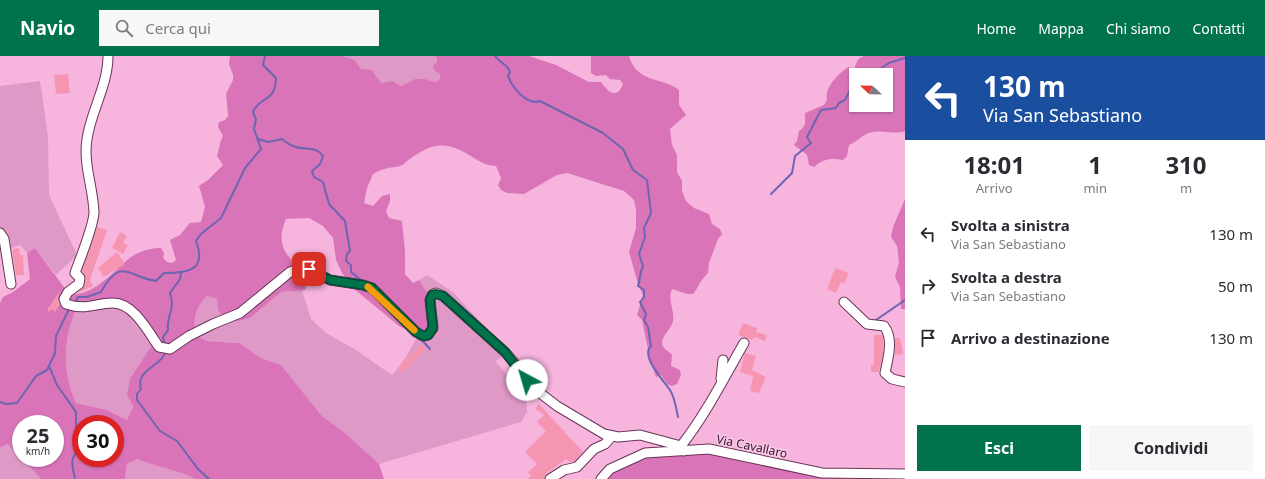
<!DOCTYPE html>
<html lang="it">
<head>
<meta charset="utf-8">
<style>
	:root { --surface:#fff; --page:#f7f7f7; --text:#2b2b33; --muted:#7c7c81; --accent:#00724c }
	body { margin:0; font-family:"Noto Sans",sans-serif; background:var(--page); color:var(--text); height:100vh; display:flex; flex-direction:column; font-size:15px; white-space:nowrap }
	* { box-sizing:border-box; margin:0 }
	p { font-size:13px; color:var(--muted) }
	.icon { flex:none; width:22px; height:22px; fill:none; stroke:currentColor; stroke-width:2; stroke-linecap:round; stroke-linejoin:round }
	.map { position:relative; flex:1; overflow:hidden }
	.drawer { display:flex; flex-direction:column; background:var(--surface); width:360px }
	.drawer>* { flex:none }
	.top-card { background:#1a4fa0; color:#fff; overflow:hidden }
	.needle { width:26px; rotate:292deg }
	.fabs { position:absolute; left:849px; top:12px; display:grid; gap:8px }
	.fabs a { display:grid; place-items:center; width:44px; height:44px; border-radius:0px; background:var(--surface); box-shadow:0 1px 3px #0004; font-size:20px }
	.speed { position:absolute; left:12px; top:359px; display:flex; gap:8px; font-size:20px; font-weight:700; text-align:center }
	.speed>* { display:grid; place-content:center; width:52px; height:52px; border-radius:50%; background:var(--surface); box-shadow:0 1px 3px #0004; line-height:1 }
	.speed small { font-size:10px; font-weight:400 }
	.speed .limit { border:6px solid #d22; background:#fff; color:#111 }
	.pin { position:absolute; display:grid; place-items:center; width:34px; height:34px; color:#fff; margin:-17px; border-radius:8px; box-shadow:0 2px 6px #0006 }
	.me { position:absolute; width:44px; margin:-22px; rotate:321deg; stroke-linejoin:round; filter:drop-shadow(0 0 3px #0008) }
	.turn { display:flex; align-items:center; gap:14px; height:84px; padding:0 12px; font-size:18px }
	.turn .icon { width:52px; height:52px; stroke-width:2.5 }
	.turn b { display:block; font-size:28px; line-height:34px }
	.eta { display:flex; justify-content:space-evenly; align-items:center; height:68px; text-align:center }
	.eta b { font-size:24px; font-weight:700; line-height:28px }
	.action { display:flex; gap:8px; margin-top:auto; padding:8px 12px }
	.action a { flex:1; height:46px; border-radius:0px; background:var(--accent); color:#fff; font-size:16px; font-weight:700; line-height:46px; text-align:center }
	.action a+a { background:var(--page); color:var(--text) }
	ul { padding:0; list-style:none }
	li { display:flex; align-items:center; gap:12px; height:52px; padding:0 12px }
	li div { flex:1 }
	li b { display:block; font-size:15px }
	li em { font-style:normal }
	header { display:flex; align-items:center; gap:24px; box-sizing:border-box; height:56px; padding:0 20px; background:var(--accent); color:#fff }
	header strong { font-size:19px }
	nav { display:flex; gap:22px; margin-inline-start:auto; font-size:14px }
	.search { width:280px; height:36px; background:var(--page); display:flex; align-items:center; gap:10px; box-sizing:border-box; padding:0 14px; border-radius:0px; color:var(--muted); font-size:15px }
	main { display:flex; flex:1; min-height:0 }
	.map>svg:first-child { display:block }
</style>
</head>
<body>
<header>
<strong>Navio</strong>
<div class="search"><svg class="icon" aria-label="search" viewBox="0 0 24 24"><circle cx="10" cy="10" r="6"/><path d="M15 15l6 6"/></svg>Cerca qui</div>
<nav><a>Home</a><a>Mappa</a><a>Chi siamo</a><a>Contatti</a></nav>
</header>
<main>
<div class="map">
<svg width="905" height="423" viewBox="0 0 905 423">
	<rect width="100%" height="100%" fill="#f7b5de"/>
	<path fill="#df99c6" d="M342,0h92l3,1 -1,14 4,3v5l-5,3 -10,-3h-10l-14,7 -9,-5 -11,2 -6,-9 -14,-5 -6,-9z
		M40,25l8,55 1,59 28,60 -21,20 -21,-27 -8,5 -7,-8 -18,7 -2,-2v-164z
		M427,219l27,18 55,60 -14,8 31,35 1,16 -6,10 -142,42 -35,-32 -22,-16 -41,-51 -20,-7 -22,-15 -33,-2 -10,-6c-4,-16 0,-28 11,-39l10,3 1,11 32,8 31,-26 21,-2 9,29 15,14 30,17 36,25c21,-23 28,-46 40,-74l-13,-21z
		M107,249c24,9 36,15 45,39 -13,24 -14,51 -25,76l-20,-10 -31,-7c-14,-31 -13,-63 0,-94z
		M7,388l27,25 7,10h-41v-31z
		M137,403c19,8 39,10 58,20h-70l2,-15z"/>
	<path fill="#da74b8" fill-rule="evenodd" d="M230,0h112l13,4 6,9 11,1 9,13 11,-2 9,5 14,-7h10l10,3 5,-3v-5l-5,-3 -2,-5 4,-4v-5l-3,-1h95l27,9 33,17h12c7,10 16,18 22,2l-3,-4 -10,-1 -4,-4 -10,1 -5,-3v-17h38c8,28 35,21 50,34v15l7,10 -16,14 2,16 5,10v17l5,9v10l4,10 8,7 15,6 3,10 8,5 2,5 -4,5 -9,24 -1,10 -7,8 -5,9 -3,4h-6l-15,-5c-5,11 3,21 1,32 -1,8 -12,15 -11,23 1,5 7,7 10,11l-1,11 9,4 1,5 -4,9 -5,2 -5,-2 -6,-9 -5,2 -6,-18 -8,-39 -5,-5 6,-20 -5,-11 -9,-32 7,-24v-18l-2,-10 -10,-9 -57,-18 -10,2 -33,19 -17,-1 -6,-3 -3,-5 3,-7 -5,-12c-14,0 -23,-10 -36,-16 -23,-10 -34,-2 -53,11 -2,2 -5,5 -7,5 -10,2 -17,2 -27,8l-6,14 -3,15 9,3 9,-10 8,-2v7l-4,10 3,7 13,3 3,30v23l8,9 6,-3 13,21 2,21 -7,9 -10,4 -18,-9 -46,-38 -11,-15 -6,-13 -3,-22 -10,-12 -14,-8 -23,1c-12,27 2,41 24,56l-5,15 -24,2 -31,26 -12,3 -13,-3 -7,-8 -1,-11 -10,-3c-11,11 -15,23 -11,39l10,6 33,2 22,15 20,7 41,51 22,16 35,32 5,15h-189c-19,-10 -39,-12 -58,-20l-10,5 -2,15h-84l-19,-21h33v-34h-34v33l-14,-13 -7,4v-145l3,-6 10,-5 17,-13 -3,-26 8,-5 34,46c25,3 44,-23 62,-37 9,-6 20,-9 30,-9l3,5 -1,5 4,4 5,1 4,-3 -6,-20 10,-5 10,-12 11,-1 4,-15 -6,-21 9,-6 15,-15 -6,-9 4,-16 2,-4 -5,-9 1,-5 6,-2 3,-4 -2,-22 7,-14v-5l-4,-11zM107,249c24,9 36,15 45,40l-22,34 -3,16 6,11 -6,14 -20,-10 -31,-7c-14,-31 -13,-63 0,-94zM81,368h34v34h-34z
		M864,0h41v75c-10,4 -21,-1 -32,1 -10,1 -15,10 -24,13l-2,11 -4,4c-12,-2 -20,-1 -29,7l-5,-2 -2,-10 -13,-10 3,-4 2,-10c8,-5 6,-10 6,-18l19,-8 3,-5c-3,-12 12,-28 22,-33l5,2 4,-10zM856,19h30v30h-30z
		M905,143v110h-4l-1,-22 -5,-10 4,-15 -2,-16 -6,-9 2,-10z
		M715,393l84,19 47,3 -2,8h-239l27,-21z"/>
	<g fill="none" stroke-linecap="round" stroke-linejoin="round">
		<path stroke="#6c65b2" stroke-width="2" d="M495,0c4,6 13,9 15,16l-2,4c4,11 19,30 32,25l63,32 20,16 10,21 14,10 4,33 -7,15 1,9 -6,17 4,12c-4,8 -2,12 -5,20l6,4v7l-4,5 6,12 -2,6 4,7 3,19c-11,10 13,35 19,44 5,8 6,18 8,27
			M871,19l18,-12 16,-5
			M258,83l10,3 14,-3c4,3 9,7 14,8 10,3 20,-1 27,9l-3,8 -8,7 2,6 9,5 6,22 16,17 5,30 -3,3 -1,7 5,4v7l11,9
			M771,138l21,-21 3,-17 16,-13 -4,-6 14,-27 15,-2 3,-5 6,-3 6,-12h5
			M75,247l3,-6h9l14,-5c20,-36 27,-15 55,-11l8,-8c25,0 43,-3 32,-32l5,-7 20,-16 24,-50 16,-19 -7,-20 2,-10 -3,-7c7,-17 22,-8 23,-34l-13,-13 2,-9
			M381,247l17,17
			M873,266l32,-22
			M421,283l9,10
			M164,287l-1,-6 5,-7c-2,-16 8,-19 2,-37l10,-14 1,-6
			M163,295l2,2c-5,14 -30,17 -24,36l-4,5v6l23,31 17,10 21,28 11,10
			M49,310l8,19 19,27v19l5,6
			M0,346l6,2 11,-1 19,-27 11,-6 2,-4 6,-13 1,-17 14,-29
			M75,423c-2,-11 -7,-24 6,-29"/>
	</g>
	<path fill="#f695b2" d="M68,18l2,19 -14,1 -2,-19z
		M97,171l10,3 -17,50 3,6 -15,7 7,-8 1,-8 -4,-6z
		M120,176l7,4 -4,7 5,2 -5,9 -11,-6z
		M19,192l1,7h3l1,20h-8l-4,-26z
		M117,196l8,12 -21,13 -6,-9z
		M835,212l14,5 -5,11 -3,-2 -5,11 -9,-4z
		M60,235l-2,8 2,5 -5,8 -3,-3 -3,3 -2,-2z
		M743,267l14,5 -1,4 11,3 -2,6 -11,-4 -2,3 -14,-5z
		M874,279h8l1,3v16l-4,18h-8v-7h3z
		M895,282h5l3,16 -8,1z
		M421,288l5,5 -25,25 -4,-5z
		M745,297l11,3 -4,14 14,7 -7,16 -9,-2 3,-15 -13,-4z
		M539,348l44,48 -9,10h-4l-4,-3 -20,15 -2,5h-17l4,-3 -3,-4 9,-8 -12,-12 21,-21 -9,-9 7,-7 -9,-6z"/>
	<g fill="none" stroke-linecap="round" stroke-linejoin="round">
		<g stroke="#6a3358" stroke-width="11">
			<path id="minor" d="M108,0c0,29 -17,55 -21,83 -4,25 6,48 7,73 0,13 -14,47 -19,61l5,5 -1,6 -11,8 -4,7 2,5c21,7 28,-1 47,-1 21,0 36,30 46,44l11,2 19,-13 24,-12 27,-11 50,-41 8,-3h11l21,11 33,5 9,3 44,44 7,4 5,-1 5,-7 -3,-28 2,-5 4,-2 7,3 62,56 35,41 17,13 47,28 14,3 22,-2 41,11 3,5
				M0,177l4,6 7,45
				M844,246l23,22 17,2c10,13 4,32 1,47l7,6 13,3
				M721,323l2,-19
				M681,390c25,-32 43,-68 63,-103
				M550,423l14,-9 13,-3 17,-18 11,-5 7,-8
				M601,423l9,-10 35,-16 64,-4 113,24 83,1"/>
		</g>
		<use href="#minor" stroke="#fff" stroke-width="9"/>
	</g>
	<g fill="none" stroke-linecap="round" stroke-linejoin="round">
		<g stroke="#004a31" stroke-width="10">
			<path id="route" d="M309,213l21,11 33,5 9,3 44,44 7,4 5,-1 5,-7 -3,-28 2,-5 4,-1 7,2 62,56 22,28"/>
		</g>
		<use href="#route" stroke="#00724c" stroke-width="7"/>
		<path stroke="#f59e0b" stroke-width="7" d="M368,231l46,43"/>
	</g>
	<g text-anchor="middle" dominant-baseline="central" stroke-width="3" stroke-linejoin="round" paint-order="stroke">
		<g font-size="12" fill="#301828" stroke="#fcc7e8">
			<text transform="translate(752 390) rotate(12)">Via Cavallaro</text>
		</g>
	</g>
</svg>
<div class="fabs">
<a><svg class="needle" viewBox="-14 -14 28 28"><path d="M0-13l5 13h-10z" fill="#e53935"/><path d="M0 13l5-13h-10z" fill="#7c7c81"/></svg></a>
</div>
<div class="speed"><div>25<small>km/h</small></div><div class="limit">30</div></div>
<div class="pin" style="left:309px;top:213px;background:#d93025"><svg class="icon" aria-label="arrive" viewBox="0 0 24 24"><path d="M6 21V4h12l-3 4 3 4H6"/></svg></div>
<svg class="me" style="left:527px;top:324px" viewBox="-20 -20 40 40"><circle r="19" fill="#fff"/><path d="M0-13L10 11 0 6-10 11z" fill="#00724c"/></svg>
</div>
<section class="drawer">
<div class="top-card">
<div class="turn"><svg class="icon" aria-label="left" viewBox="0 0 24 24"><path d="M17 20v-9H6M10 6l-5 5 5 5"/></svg><div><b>130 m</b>Via San Sebastiano</div></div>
</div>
<div class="eta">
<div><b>18:01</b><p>Arrivo</p></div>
<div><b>1</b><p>min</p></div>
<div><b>310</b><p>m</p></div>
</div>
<ul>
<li><svg class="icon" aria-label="left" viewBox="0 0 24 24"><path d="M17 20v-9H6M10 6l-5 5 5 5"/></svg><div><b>Svolta a sinistra</b><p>Via San Sebastiano</p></div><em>130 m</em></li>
<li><svg class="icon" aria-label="right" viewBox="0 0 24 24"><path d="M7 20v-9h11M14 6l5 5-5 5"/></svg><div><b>Svolta a destra</b><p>Via San Sebastiano</p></div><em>50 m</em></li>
<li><svg class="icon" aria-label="arrive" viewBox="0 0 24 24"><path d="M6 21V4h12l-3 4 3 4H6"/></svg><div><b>Arrivo a destinazione</b></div><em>130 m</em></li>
</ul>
<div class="action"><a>Esci</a><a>Condividi</a></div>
</section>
</main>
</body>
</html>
